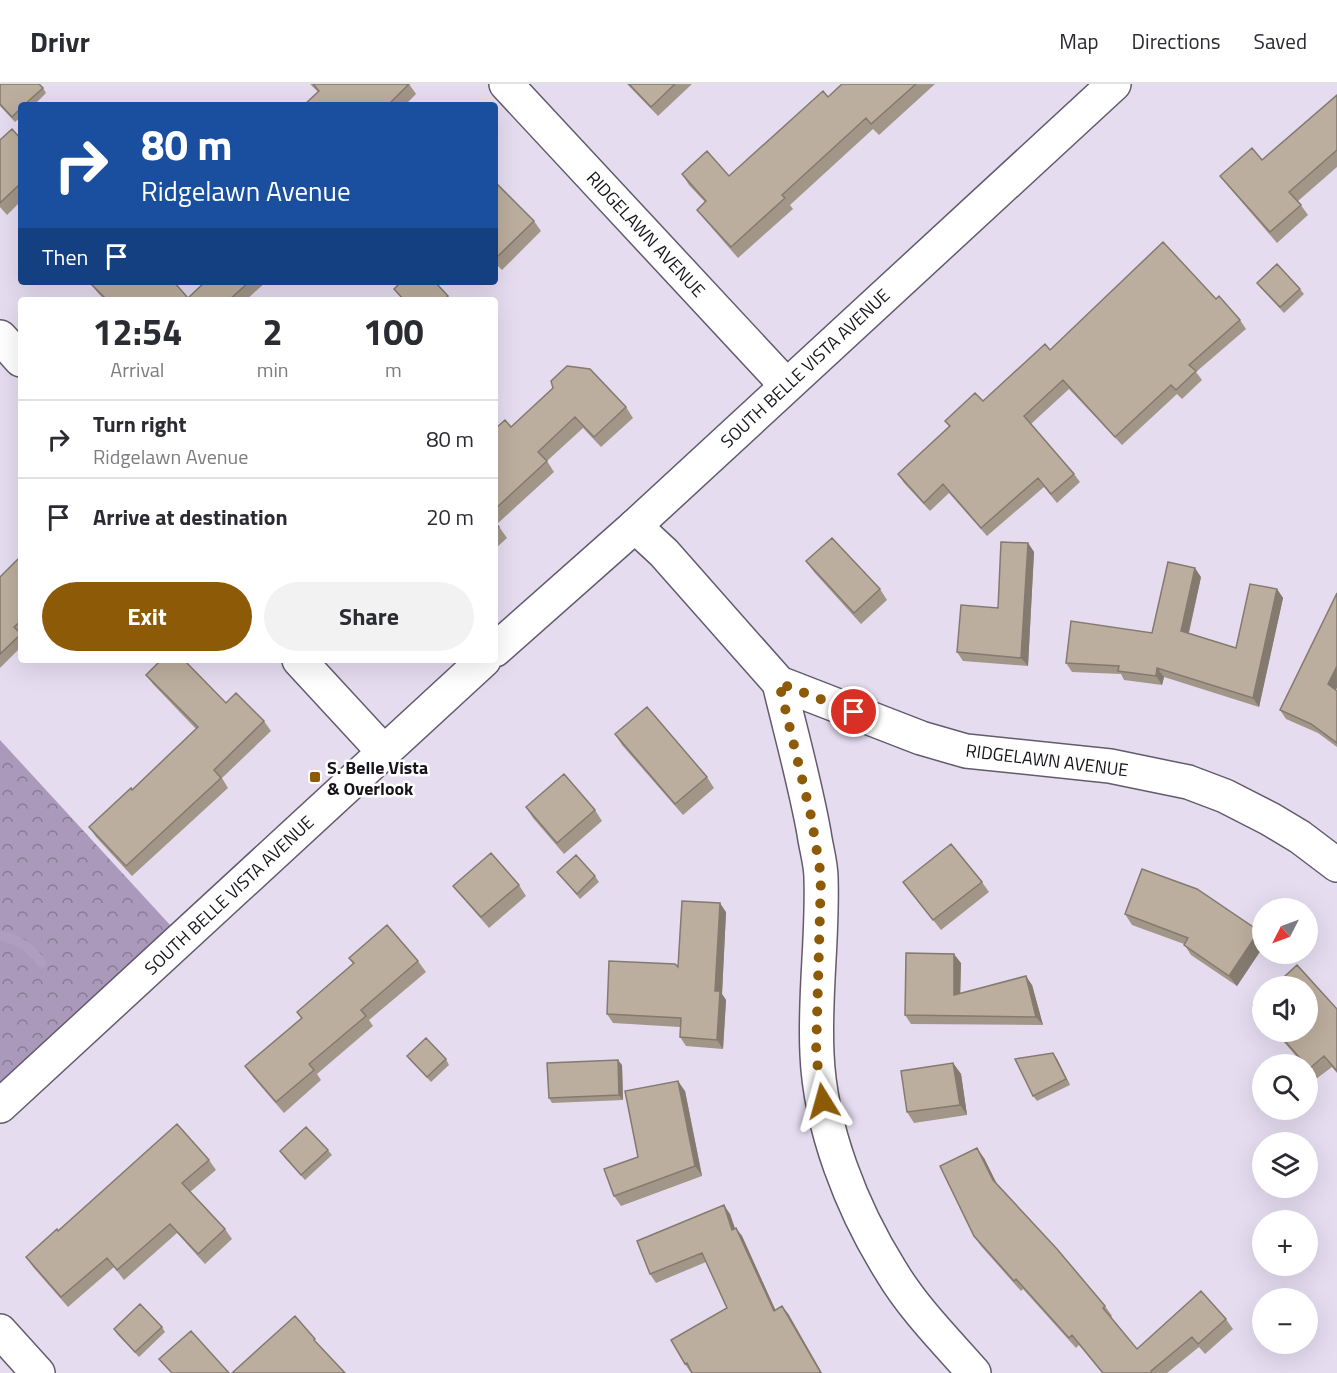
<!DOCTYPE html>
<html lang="en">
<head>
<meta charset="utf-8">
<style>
	:root { --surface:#fff; --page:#f2f2f3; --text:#2b2b33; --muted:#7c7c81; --line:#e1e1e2; --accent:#8d5a08 }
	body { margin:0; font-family:"Titillium Web",sans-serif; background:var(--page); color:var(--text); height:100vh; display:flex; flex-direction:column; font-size:22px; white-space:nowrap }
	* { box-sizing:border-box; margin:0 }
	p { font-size:20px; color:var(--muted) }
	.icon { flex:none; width:33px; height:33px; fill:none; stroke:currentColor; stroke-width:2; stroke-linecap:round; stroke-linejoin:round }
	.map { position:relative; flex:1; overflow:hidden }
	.panel { position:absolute; left:18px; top:213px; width:480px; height:366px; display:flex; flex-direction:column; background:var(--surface); border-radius:6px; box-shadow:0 6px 24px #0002 }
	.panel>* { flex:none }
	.guide { position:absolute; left:18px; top:18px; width:480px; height:183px; border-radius:6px; box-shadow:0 6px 24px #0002; background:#1a4fa0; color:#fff; overflow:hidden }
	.needle { width:39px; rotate:228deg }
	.controls { position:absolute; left:1252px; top:814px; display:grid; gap:12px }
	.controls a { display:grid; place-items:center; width:66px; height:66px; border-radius:50%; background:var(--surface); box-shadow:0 6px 24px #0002; font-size:30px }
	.pin { position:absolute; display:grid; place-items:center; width:51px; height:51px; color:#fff; margin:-26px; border:3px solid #fff; border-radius:50%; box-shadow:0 2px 6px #0007 }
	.me { position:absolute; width:66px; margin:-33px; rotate:352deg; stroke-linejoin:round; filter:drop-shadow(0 0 4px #0008) }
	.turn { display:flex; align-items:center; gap:21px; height:126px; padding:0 24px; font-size:27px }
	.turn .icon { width:78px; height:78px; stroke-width:2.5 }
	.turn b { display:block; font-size:42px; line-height:51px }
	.then { display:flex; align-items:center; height:57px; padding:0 24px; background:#0003; gap:12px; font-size:22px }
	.eta { display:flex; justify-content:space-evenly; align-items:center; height:102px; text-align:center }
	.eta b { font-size:36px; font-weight:700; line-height:42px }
	.primary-button { display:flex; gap:12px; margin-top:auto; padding:12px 24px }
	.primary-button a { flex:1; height:69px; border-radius:36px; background:var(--accent); color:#fff; font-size:24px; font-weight:700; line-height:69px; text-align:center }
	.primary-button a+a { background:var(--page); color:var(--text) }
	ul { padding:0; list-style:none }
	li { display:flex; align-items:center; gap:18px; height:78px; padding:0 24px; border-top:2px solid var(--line) }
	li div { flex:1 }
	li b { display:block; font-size:22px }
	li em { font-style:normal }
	header { display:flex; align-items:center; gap:36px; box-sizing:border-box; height:84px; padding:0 30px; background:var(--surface); border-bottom:2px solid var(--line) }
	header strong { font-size:28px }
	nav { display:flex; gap:33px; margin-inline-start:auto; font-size:21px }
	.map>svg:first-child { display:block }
</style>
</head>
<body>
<header>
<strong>Drivr</strong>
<nav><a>Map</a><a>Directions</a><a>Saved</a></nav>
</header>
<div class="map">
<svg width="1337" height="1289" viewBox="0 0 1337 1289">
	<defs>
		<pattern id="forest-crowns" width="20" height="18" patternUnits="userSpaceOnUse" patternTransform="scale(1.5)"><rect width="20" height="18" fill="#a9b"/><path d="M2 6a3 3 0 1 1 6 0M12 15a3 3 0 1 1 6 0" fill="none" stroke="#897c97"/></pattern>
	</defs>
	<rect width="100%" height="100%" fill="#e5dcf0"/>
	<path fill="url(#forest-crowns)" d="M0,656l182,198 -182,168z"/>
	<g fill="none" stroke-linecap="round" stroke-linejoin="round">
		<path stroke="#af9ec0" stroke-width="10" d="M0,852c20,3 30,12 42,27"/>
		<g stroke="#635b6c" stroke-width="36">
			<path id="street" d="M506,0l280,301
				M0,253l21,23
				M635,442l29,27 115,130 142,55 45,13 144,15 78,16 37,14 45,23 30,18 37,28
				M299,576l84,91
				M779,599c12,50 26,100 35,150 2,15 7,30 7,45 2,59 -7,118 -4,176 3,74 35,155 74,217 22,37 54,69 83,102
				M0,1247l38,42"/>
		</g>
		<g stroke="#635b6c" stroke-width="36">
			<path id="secondary" d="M495,566l140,-124 479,-442
				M0,1022l484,-446"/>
		</g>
		<use href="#street" stroke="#fff" stroke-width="33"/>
		<use href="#secondary" stroke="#fff" stroke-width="33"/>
	</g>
	<path fill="#a29688" d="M0,0l43,4 3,5 -12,12h-13v12l-6,5 -15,-16z
		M310,0h99l7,10 -11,11h-101l14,-13z
		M627,0h65l-34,32z
		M842,0h93l-56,51 -6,-6 -83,76 3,4 -55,49 -33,-38 -8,-10 8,-8 -16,-17 -7,-11 47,2 99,-79z
		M1337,11v72l-39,34 10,14 -31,28 -49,-57 -8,-10 42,-16z
		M21,55v62l-14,14 -7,-8v-67z
		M495,97l39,40 7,10 -39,39 -7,-7z
		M205,198h61l-20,18h-141l-7,-7 -7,-9 97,14z
		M1257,199l43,6 4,5 -20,19 -23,-25z
		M394,205l54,7 3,4h-48z
		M1216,215l24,21 6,9 -50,43 6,8 -20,19 -5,-5 -55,51 -53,-56 -38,35 43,50 6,8 -23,21 -13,-16 -57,49 -38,-43 -19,18 -26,-28 -6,-9 51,-48 -4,-5 38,-20 67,-51z
		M626,323l7,11 -32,29 -18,-19 -36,33 7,11 -57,52 10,14 -12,11v-120z
		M1028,459l6,9 -6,114 -65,-5 -6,-9 41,-44z
		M21,472v91l-21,21v-91z
		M806,477l74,28 7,11 -26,24 -47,-52z
		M1201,493l-12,56 47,15 41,-59 6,9 -24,109 -95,-30 -2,8 -38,-5 -3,-6 -49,-2 -6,-9 86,-30z
		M146,591l80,28 38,18 7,10 -49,47 6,10 -96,88 -36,-39 -7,-10 43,-37 64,-61 -43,-45z
		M1336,606l1,1v56l-19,-14 -32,-14 -6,-9z
		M615,650l92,43 7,11 -31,27 -61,-70z
		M526,723l69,3 7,11 -38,33 -31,-36z
		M557,788l38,4 4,6 -19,17z
		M903,798h79l7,10 -48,38z
		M519,801l7,11 -37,32 -28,-32 -8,-10z
		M726,828l-4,82 4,6 -3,49 -37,-3 -6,-9v-10l-67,-4 -6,-9 71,-47z
		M1125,830l134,17 4,6v10l-26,39 -46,-31 -7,-11 -52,-19z
		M349,874l69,3 8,11 -57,48 4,6 -56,48 4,6 -37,33 -31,-36 -8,-11 56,-48 -4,-6 56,-48z
		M961,879l-1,31 72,-9 11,40 -132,-1 -6,-9z
		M1337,925v64l-5,-6 -16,12 -8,-9v-5h-4l-29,-33h33z
		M1053,969l4,6 13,26 -33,16 -4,-5z
		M407,972l39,3 3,6 -18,17 -20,-21z
		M953,979l8,11 6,41 -53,8 -7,-11z
		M622,981l1,35 -71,3 -3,-5z
		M685,1007l17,85 -81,30 -7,-10 24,-39z
		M328,1066l4,5 -27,25 -21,-23 -4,-6z
		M984,1074l13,27 108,121 7,10 -1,1 26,32 89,-30 7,10 -28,25 -6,-7 -32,26h-65l-23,-28 -3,3 -53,-59 -2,2 -40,-45 -7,-10z
		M209,1076l7,10 -26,22 35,37 7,10 -27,25 -28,-31 -53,47 -10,-13 -46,40 -35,-40 -7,-10 32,-26z
		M730,1130l5,14 7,8 33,74 7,-4 7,9 -98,58 -6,-9 42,-56 -21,-46 -50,21 -6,-9z
		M162,1243l3,5 -26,25 -22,-23 -3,-5z"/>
	<path fill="#847a6f" d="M1028,459l6,9 -6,114 -7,-8z
		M1195,484l6,9 -14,63 -6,-9z
		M1277,505l6,9 -24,109 -6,-9z
		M1337,582v22l-3,5 -6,-9z
		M1157,584l7,9 -2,8 -6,-9z
		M720,819l6,9 -4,82 4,6 -3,49 -6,-9 -2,-49z
		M1259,847l4,6v10l-26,39 -8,-10z
		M954,870l7,9 -1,41 -6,-9z
		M1026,892l6,9 11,40 -7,-8z
		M1053,969l4,6 13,26 -4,-6z
		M618,976l4,5 1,35 -4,-5z
		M953,979l8,11 6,41 -7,-10z
		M678,997l7,10 17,85 -7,-10z
		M977,1064l7,10 16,32 -7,-10z
		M724,1121l6,9 8,24 -6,-8z
		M736,1144l6,8 38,84 -6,-9z
		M782,1222l7,9 33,58h-1z"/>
	<path fill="#bcae9e" stroke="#847a6f" stroke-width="1.5" d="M0,0h39l4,4 -19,17h-3v3l-9,9 -12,-13z
		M313,0h96l-21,21h-84l15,-14z
		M629,0h46l-24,23z
		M842,0h74l-45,40 -5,-6 -84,77 3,3 -54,49 -34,-37 9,-9 -24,-27 25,-23 22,25 94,-85 5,6z
		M1337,11v55l-48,42 12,13 -31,27 -50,-56 32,-28 10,12z
		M12,45l9,10v44l-21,20v-63z
		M495,98l39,39 -39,38z
		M1163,158l53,57 3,-3 21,24 -51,45 7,6 -20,19 -5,-5 -56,52 -52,-57 -39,36 50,58 -23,20 -13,-16 -57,50 -38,-44 -19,19 -26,-29 52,-48 -5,-5 30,-28 8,8 62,-57 5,6z
		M1277,180l23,25 -20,18 -23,-24z
		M93,198h81l14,16 17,-16h44l-20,18h-122l-16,-16z
		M401,198h34l13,14 -4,4h-40l-10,-11z
		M567,282l23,3 36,38 -32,30 -19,-20 -37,35 9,9 -52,48v-80l10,-9 6,7 42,-39 -2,-7z
		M495,438l4,5 -4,4z
		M832,454l48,51 -26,24 -48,-52z
		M1001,458l27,1 -7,115 -64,-6 4,-47 37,3z
		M21,472v65l-7,6 7,7 -21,20v-77z
		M1168,478l27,6 -14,63 55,17 14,-64 27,5 -24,109 -96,-30 -1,8 -38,-5 1,-5 -53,-3 5,-42 81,12z
		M1337,509v73l-9,18 9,7v52l-26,-19 -31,-14z
		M161,576h23l42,43 10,-10 28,28 -50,49 7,8 -95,88 -37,-39 42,-39 1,2 66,-63 -52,-52z
		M647,623l60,70 -32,27 -60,-70z
		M564,690l31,36 -38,33 -31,-36z
		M951,760l31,38 -49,38 -30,-38z
		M491,769l28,32 -38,32 -28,-31z
		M576,771l19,21 -18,18 -20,-22z
		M1142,785l55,20 62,42 -30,45 -45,-31 4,-7 -63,-24z
		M682,817l38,2 -5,88h5l-3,49 -37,-3 1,-19 -74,-4 2,-53 66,3 3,3z
		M387,841l31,36 -57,49 5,6 -57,48 5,6 -38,32 -31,-36 57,-48 -5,-6 57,-49 -5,-5z
		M906,869l48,1v41l72,-19 10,41 -131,-2z
		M1297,881l40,44v62l-13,-15 -15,13 -1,-4h-2l-29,-33h31v-45h-35z
		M1263,912v20l-10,-11z
		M426,954l20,21 -19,18 -20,-21z
		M1053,969l13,26 -33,17 -18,-37z
		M618,976l1,35 -70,3 -2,-35z
		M953,979l7,42 -53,7 -6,-41z
		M678,997l17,85 -81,30 -10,-27 34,-12 -13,-66z
		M177,1040l32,36 -27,23 43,46 -27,25 -28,-30 -53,46 -10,-12 -46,39 -35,-40 31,-28 1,2z
		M306,1043l22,23 -27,25 -21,-24z
		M977,1064l16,32 64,69 48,57 -2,2 34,41 64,-58 25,28 -28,25 -6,-7 -41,34 1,2h-49l-31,-38 -3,3 -53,-59 -2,2 -40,-45 -34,-70z
		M724,1121l8,25 4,-2 38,83 8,-5 39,67h-129l-5,-10 -2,1 -14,-24 56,-32 -25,-55 -52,21 -13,-33z
		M140,1220l22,23 -27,25 -21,-23z
		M295,1232l20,23 -1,1 31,33h-113z
		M191,1247l38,42h-57l-13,-14z"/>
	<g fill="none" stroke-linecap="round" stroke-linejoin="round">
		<path stroke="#8d5a08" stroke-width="10" stroke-dasharray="0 18" d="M823,1017l-7,-46 5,-179 -10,-60 -32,-133 75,29"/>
	</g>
	<rect fill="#8d5a08" stroke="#fff" stroke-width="2" x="309" y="687" width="12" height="12" rx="3"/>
	<g text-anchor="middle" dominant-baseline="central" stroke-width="5" stroke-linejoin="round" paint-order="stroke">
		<g font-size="18" fill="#17141b" stroke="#fff">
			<text transform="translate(646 150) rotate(47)">RIDGELAWN AVENUE</text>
			<text transform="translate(805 284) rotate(-43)">SOUTH BELLE VISTA AVENUE</text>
			<text transform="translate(1047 676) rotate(7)">RIDGELAWN AVENUE</text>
			<text transform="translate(229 811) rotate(-43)">SOUTH BELLE VISTA AVENUE</text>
		</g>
		<g font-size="18" font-weight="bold" fill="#17141b" stroke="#fff" text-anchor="start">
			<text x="327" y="683">S. Belle Vista<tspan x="327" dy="21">&amp; Overlook</tspan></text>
		</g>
	</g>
</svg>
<div class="controls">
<a><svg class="needle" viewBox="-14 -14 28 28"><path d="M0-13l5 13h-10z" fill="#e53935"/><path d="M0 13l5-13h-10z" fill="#7c7c81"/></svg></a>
<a><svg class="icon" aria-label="sound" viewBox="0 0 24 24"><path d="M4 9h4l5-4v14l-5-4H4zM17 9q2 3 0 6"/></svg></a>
<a><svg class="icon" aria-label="search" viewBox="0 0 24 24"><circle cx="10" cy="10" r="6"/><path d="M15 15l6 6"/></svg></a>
<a><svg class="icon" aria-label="layers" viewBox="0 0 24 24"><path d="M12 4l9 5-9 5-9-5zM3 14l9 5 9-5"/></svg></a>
<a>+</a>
<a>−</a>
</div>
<div class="pin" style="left:854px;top:628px;background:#d93025"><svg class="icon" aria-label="arrive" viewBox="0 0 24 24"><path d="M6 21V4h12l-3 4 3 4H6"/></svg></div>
<svg class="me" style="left:823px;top:1017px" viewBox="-20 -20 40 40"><path d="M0-17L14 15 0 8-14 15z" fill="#8d5a08" stroke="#fff" stroke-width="4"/></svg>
<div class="guide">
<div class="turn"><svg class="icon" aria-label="right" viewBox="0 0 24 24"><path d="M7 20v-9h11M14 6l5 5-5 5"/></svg><div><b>80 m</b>Ridgelawn Avenue</div></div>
<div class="then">Then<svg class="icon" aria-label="arrive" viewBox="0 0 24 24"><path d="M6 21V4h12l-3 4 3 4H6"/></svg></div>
</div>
<section class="panel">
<div class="eta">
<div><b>12:54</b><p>Arrival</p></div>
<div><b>2</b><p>min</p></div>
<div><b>100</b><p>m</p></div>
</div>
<ul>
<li><svg class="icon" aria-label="right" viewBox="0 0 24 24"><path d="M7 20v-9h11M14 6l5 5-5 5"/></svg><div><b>Turn right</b><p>Ridgelawn Avenue</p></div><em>80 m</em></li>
<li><svg class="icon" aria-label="arrive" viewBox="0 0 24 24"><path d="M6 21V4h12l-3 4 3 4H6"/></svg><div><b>Arrive at destination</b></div><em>20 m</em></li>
</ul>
<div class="primary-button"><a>Exit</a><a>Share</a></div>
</section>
</div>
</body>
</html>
